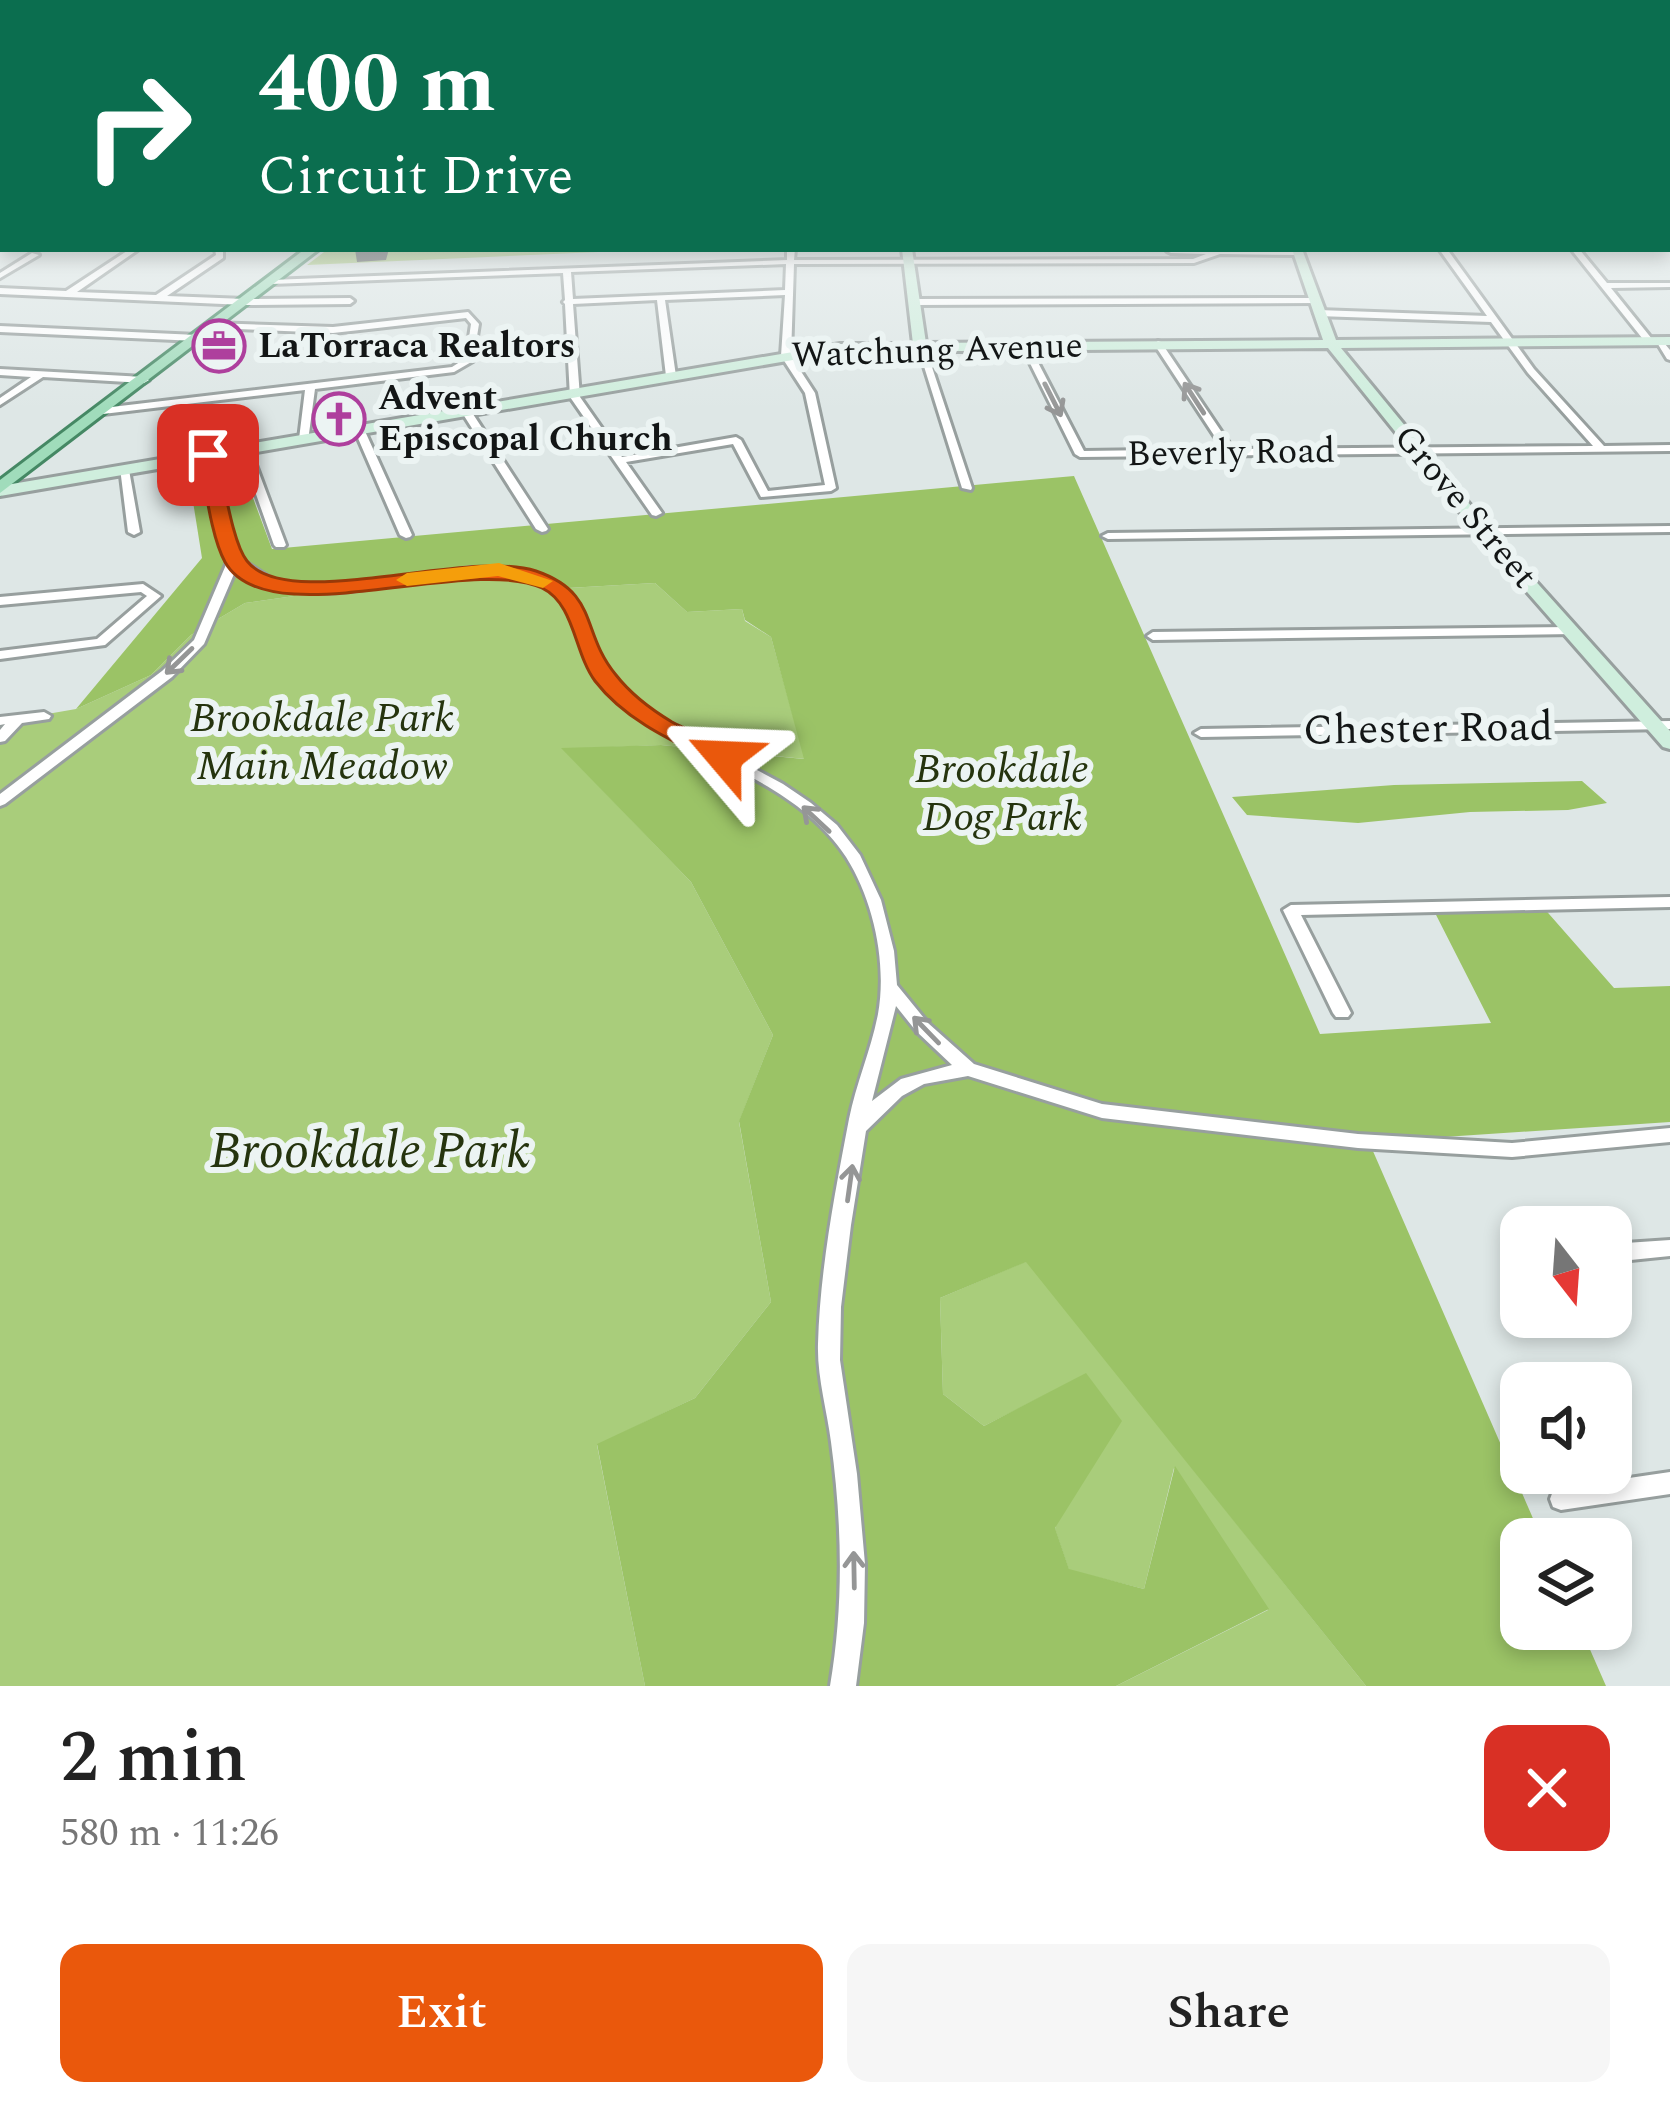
<!DOCTYPE html>
<html lang="en">
<head>
<meta charset="utf-8">
<style>
	:root { --surface:#fff; --page:#f6f6f6; --text:#222; --muted:#767676; --accent:#ea580c }
	body { margin:0; font-family:Spectral,serif; background:var(--page); color:var(--text); height:100vh; display:flex; flex-direction:column; font-size:45px; white-space:nowrap }
	* { box-sizing:border-box; margin:0 }
	p { font-size:39px; color:var(--muted) }
	.icon { flex:none; width:66px; height:66px; fill:none; stroke:currentColor; stroke-width:2; stroke-linecap:round; stroke-linejoin:round }
	.map { position:relative; height:1686px; overflow:hidden }
	.sheet { display:flex; flex-direction:column; background:var(--surface); flex:1 }
	.sheet>* { flex:none }
	.hud { position:absolute; left:0px; top:0px; width:1671px; height:252px; box-shadow:0 6px 18px #0003; background:#0b6e4f; color:#fff; overflow:hidden }
	.needle { width:78px; rotate:163deg }
	.fabs { position:absolute; left:1500px; top:1206px; display:grid; gap:24px }
	.fabs a { display:grid; place-items:center; width:132px; height:132px; border-radius:24px; background:var(--surface); box-shadow:0 6px 18px #0003; font-size:60px }
	.pin { position:absolute; display:grid; place-items:center; width:102px; height:102px; color:#fff; margin:-51px; border-radius:24px; box-shadow:0 6px 18px #0006 }
	.me { position:absolute; width:132px; margin:-66px; rotate:296deg; stroke-linejoin:round; filter:drop-shadow(0 0 9px #0008) }
	.turn { display:flex; align-items:center; gap:42px; height:252px; padding:0 60px; font-size:54px }
	.turn .icon { width:156px; height:156px; stroke-width:2.5 }
	.turn b { display:block; font-size:84px; line-height:102px }
	.round { display:grid; place-items:center; flex:none; width:126px; height:126px; border-radius:24px; background:var(--page) }
	.headline { display:flex; align-items:center; justify-content:space-between; height:204px; padding:0 60px }
	h1 { font-size:72px; font-weight:600; line-height:90px }
	.button { display:flex; gap:24px; margin-top:auto; padding:24px 60px }
	.button a { flex:1; height:138px; border-radius:24px; background:var(--accent); color:#fff; font-size:48px; font-weight:600; line-height:138px; text-align:center }
	.button a+a { background:var(--page); color:var(--text) }
	.map>svg:first-child { display:block }
</style>
</head>
<body>
<div class="map">
<svg width="1670" height="1686" viewBox="0 0 1670 1686">
	<rect width="100%" height="100%" fill="#dee7e6"/>
	<path fill="#a9cd7b" d="M328,249h337l-358,16z
		M476,570l92,18 87,-5 32,29 55,-3 3,12 26,16 34,122 -144,-14 -98,4 128,133 82,153 -34,87 32,180 -76,96 -98,47 48,241h-645v-944l30,-25 46,-8 75,-34 40,-40 54,-32z
		M1027,1261l339,425h-250l152,-76 -94,-142 -30,121 -75,-19 -14,-41 31,-155 -102,52 -41,-32 -3,-96z"/>
	<path fill="#9bc366" d="M237,455l35,94 802,-73 246,558 171,-11 -60,-118 111,1 72,82 56,-2v136l-301,20 173,397h-21v90h60l25,57h-240l-340,-424 -86,36 3,96 41,32 102,-53 36,48 -67,107 14,41 75,20 31,-123 94,143 -153,77h-471l-48,-242 98,-46 76,-96 -32,-181 34,-86 -82,-153 -130,-134 100,-3 143,14 -33,-122 -26,-17 -3,-11 -55,3 -32,-29 -87,5 -92,-18 -231,33 -54,32 -40,40 -75,34 126,-151 -15,-94z
		M1582,781l25,22 -39,7 -98,2 -112,11 -111,-8 -15,-18 162,-12z"/>
	<g fill="none" stroke-linecap="round" stroke-linejoin="round">
		<g stroke="#979f9e" stroke-width="6">
			<path id="street" d="M1668,200h2v6h-2z
				M0,202l3,1v5l-3,-1z
				M130,249h9l-62,43 79,3 60,-40 -1,-6h8v9l-56,38 78,3 105,-1 4,3 -4,3 -105,1 -245,-11v-6l66,3z
				M787,249h8l-1,11 399,-1 13,-5 -35,-1 -4,-2 3,-2 129,2 4,2 -4,2 -79,-1 -26,9 -400,1 -3,92 24,37 21,95 -5,3 -70,6 -28,-53 -107,18 36,51 -6,3 -4,-1 -82,-118 -5,-93 -2,-2 2,-2 -2,-27 -292,11 -4,-2 4,-2 516,-20zM786,264l-1,26 -212,9 -2,-27zM785,295l-4,61 24,37 20,92 -57,6 -27,-51 -5,-3 -114,20 -42,-60 -7,-93 84,-4 9,76 5,3 5,-3 -11,-76z
				M1439,249h8l87,120 70,77 66,-1v6l-590,6 -5,-3 -54,-109 4,-3 4,3 55,106 139,-2 -69,-105 4,-3 3,1 72,107 360,-3 -65,-73 -37,-51 -173,-6 -4,-3 4,-3 169,6z
				M1571,249h8l28,34h63v4l-59,1 41,51v4h-6z
				M32,253l7,2 -39,23v-5z
				M1313,298l4,3 -1,2 -402,2 -4,-3 4,-3z
				M468,312l11,12 -6,37 -19,11 -139,17 -7,52 -9,-2 6,-49 -202,24 -5,-3 5,-3 349,-41 14,-9 5,-34 -5,-6 -133,15 -118,-5 -3,-1v-4l121,4z
				M0,326l197,9 4,3 -4,3 -197,-9z
				M1660,338l10,12v10l-3,-1 -11,-18z
				M917,344l8,2 47,142 -1,2 -9,-2z
				M0,369l144,8 5,3 -5,3 -101,-6 -43,28v-7l31,-21 -31,-2z
				M463,409l8,2 77,118 -2,2 -4,1 -6,-3 -75,-118z
				M355,427l9,2 48,106 -2,2 -4,1 -6,-3 -46,-106z
				M245,446l5,3 36,96 -2,2h-8l-2,-2 -34,-96z
				M208,452l5,3 26,103 33,21 34,7 40,-1 125,-17 41,1 42,12 9,6 15,17 26,62 24,27 32,25 123,66 28,19 26,22 23,30 21,45 13,51 3,34 31,38 46,41 128,40 256,30 154,9 158,-15v14l-158,15 -154,-9 -256,-30 -134,-42 -44,8 -22,12 -36,35 -15,94 -10,82 -1,53 17,114 8,90 -1,59 -8,63h-26c14,-82 12,-162 1,-244 -4,-32 -14,-65 -13,-98 2,-75 17,-152 31,-225 7,-35 22,-69 29,-105 9,-50 -4,-113 -32,-157 -51,-78 -152,-97 -221,-153 -17,-13 -31,-30 -40,-49 -11,-24 -12,-57 -39,-69 -89,-38 -187,28 -278,-1 -11,-4 -21,-12 -31,-18l-33,77 -32,33 -167,127 -5,2v-12l162,-123 32,-31 34,-80 -25,-105zM896,1006l20,25 36,34 -51,14 -29,22z
				M120,468l9,2 11,62 -6,3 -6,-3z
				M1670,526v6l-562,7 -6,-3 6,-3z
				M143,584l18,12 -56,49 -105,14v-8l97,-12 50,-43 -6,-4 -141,13v-8z
				M1570,627l6,4 -2,3 -421,6 -6,-4 6,-4z
				M44,712l7,4 -2,3 -27,4 -17,18 -5,1v-12l5,-6 -5,1v-8z
				M1670,721v8l-469,8 -7,-4 7,-4z
				M1670,897v10l-369,8 50,98 -3,4h-12l-3,-4 -50,-103 8,-5z
				M1670,1240v16l-59,6v-18z
				M1670,1472v22l-109,16 -8,-3 -3,-8 3,-8 8,-3z"/>
		</g>
		<g stroke="#979f9e" stroke-width="6">
			<path id="secondary" d="M902,249h10l14,94 397,-3 -31,-91h10l34,91 334,-3v8l-329,3 163,198 166,185v18l-7,-2 -171,-195 -164,-204 -488,4 -840,144v-10l840,-142h73z"/>
		</g>
		<g stroke="#458864" stroke-width="6">
			<path id="primary" d="M305,249h14l-319,244v-13z"/>
		</g>
		<use href="#street" fill="#fff" fill-rule="evenodd"/>
		<use href="#secondary" fill="#cfeedd" fill-rule="evenodd"/>
		<use href="#primary" fill="#a0dcbb" fill-rule="evenodd"/>
	</g>
	<path fill="#444a4c" d="M355,249h34l-3,11 -29,2z"/>
	<defs><path id="oneway-shaft" d="M-6 0H5M1.5-3L5.5 0L1.5 3" fill="none" stroke-width="1.6" stroke-linecap="round" stroke-linejoin="round" transform="scale(3)"/></defs>
	<g stroke="#959696">
		<use href="#oneway-shaft" transform="translate(1194 398) rotate(-123)"/>
		<use href="#oneway-shaft" transform="translate(1053 400) rotate(63)"/>
		<use href="#oneway-shaft" transform="translate(179 661) rotate(136)"/>
		<use href="#oneway-shaft" transform="translate(816 819) rotate(-137)"/>
		<use href="#oneway-shaft" transform="translate(926 1030) rotate(-134)"/>
		<use href="#oneway-shaft" transform="translate(850 1183) rotate(-82)"/>
		<use href="#oneway-shaft" transform="translate(854 1570) rotate(-91)"/>
	</g>
	<linearGradient id="sky" x2="0" y2="1"><stop stop-color="#6caee8"/><stop offset="0.42" stop-color="#f0f4f4"/><stop offset="1" stop-color="#f0f4f4" stop-opacity="0"/></linearGradient>
	<rect width="1670" height="410" fill="url(#sky)"/>
	<path fill="#ea580c" stroke="#983908" stroke-width="3" d="M208,449l9,6c7,26 15,87 30,106 41,52 221,-13 289,10 64,22 44,61 80,104 14,18 36,35 56,47 21,11 49,18 65,35l-13,8 -9,-3c-43,-21 -90,-42 -120,-81 -21,-28 -20,-77 -53,-93 -74,-34 -275,49 -317,-26 -14,-25 -20,-78 -26,-107z"/>
	<path fill="#f59e0b" d="M499,563l54,18 -10,7 -45,-12 -91,10 -11,-6 11,-7z"/>
	<defs>
		<g id="office-ring" transform="scale(2.7)"><circle r="9.5" fill="#ecf4f3" stroke="#ae3f9d" stroke-width="1.5"/><path d="M-6-3h4V-5.5h4V-3h4V5H-6ZM-1-4.5V-3h2v-1.5ZM-6 0V1H6V0Z" fill="#ae3f9d"/></g>
		<g id="church-ring" transform="scale(2.7)"><circle r="9.5" fill="#ecf4f3" stroke="#ae3f9d" stroke-width="1.5"/><path d="M-1.2-6h2.4v3.5h3.3v2.4h-3.3V6h-2.4V-.1h-3.3v-2.4h3.3Z" fill="#ae3f9d"/></g>
	</defs>
	<g fill-rule="evenodd">
		<use href="#office-ring" x="219" y="346"/>
		<use href="#church-ring" x="339" y="419"/>
	</g>
	<g text-anchor="middle" dominant-baseline="central" stroke-width="12" stroke-linejoin="round" paint-order="stroke">
		<g font-size="36" font-weight="bold" fill="#131616" stroke="#ecf4f3" text-anchor="start">
			<text x="258" y="346">LaTorraca Realtors</text>
			<text x="378" y="398">Advent<tspan x="378" dy="41">Episcopal Church</tspan></text>
		</g>
		<g font-size="36" fill="#131616" stroke="#ecf4f3">
			<text transform="translate(937 351) rotate(-2)">Watchung Avenue</text>
			<text transform="translate(1231 453) rotate(-1)">Beverly Road</text>
			<text transform="translate(1465 507) rotate(50)">Grove Street</text>
		</g>
		<g font-size="42" font-style="italic" fill="#25340e" stroke="#ecf4f3">
			<text x="322" y="718">Brookdale Park<tspan x="322" dy="48">Main Meadow</tspan></text>
			<text x="1002" y="769">Brookdale<tspan x="1002" dy="48">Dog Park</tspan></text>
		</g>
		<g font-size="42" fill="#131616" stroke="#ecf4f3">
			<text transform="translate(1428 729) rotate(-1)">Chester Road</text>
		</g>
		<g font-size="51" font-style="italic" fill="#25340e" stroke="#ecf4f3">
			<text x="370" y="1152">Brookdale Park</text>
		</g>
	</g>
</svg>
<div class="fabs">
<a><svg class="needle" viewBox="-14 -14 28 28"><path d="M0-13l5 13h-10z" fill="#e53935"/><path d="M0 13l5-13h-10z" fill="#767676"/></svg></a>
<a><svg class="icon" aria-label="sound" viewBox="0 0 24 24"><path d="M4 9h4l5-4v14l-5-4H4zM17 9q2 3 0 6"/></svg></a>
<a><svg class="icon" aria-label="layers" viewBox="0 0 24 24"><path d="M12 4l9 5-9 5-9-5zM3 14l9 5 9-5"/></svg></a>
</div>
<div class="pin" style="left:208px;top:455px;background:#d93025"><svg class="icon" aria-label="arrive" viewBox="0 0 24 24"><path d="M6 21V4h12l-3 4 3 4H6"/></svg></div>
<svg class="me" style="left:724px;top:757px" viewBox="-20 -20 40 40"><path d="M0-17L14 15 0 8-14 15z" fill="#ea580c" stroke="#fff" stroke-width="4"/></svg>
<div class="hud">
<div class="turn"><svg class="icon" aria-label="right" viewBox="0 0 24 24"><path d="M7 20v-9h11M14 6l5 5-5 5"/></svg><div><b>400 m</b>Circuit Drive</div></div>
</div>
</div>
<section class="sheet">
<div class="headline"><div><h1>2 min</h1><p>580 m · 11:26</p></div><a class="round" style="background:#d93025;color:#fff"><svg class="icon" aria-label="close" viewBox="0 0 24 24"><path d="M6 6l12 12M18 6L6 18"/></svg></a></div>
<div class="button"><a>Exit</a><a>Share</a></div>
</section>
</body>
</html>
